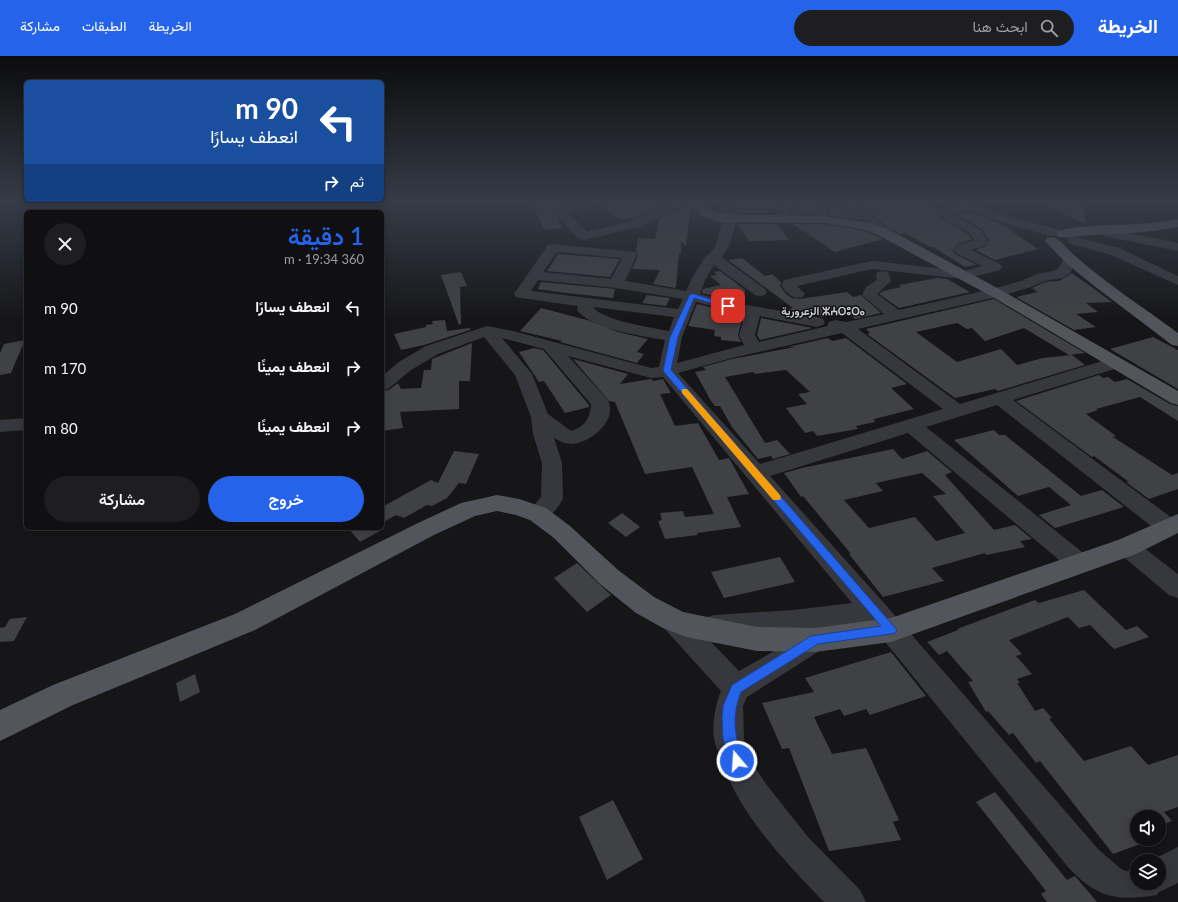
<!DOCTYPE html>
<html lang="ar">
<head>
<meta charset="utf-8">
<style>
	:root { --surface:#101012; --page:#1e1e20; --text:#f1f3f6; --muted:#9c9d9f; --line:#303032; --accent:#2563eb }
	body { margin:0; font-family:Lato,Vazirmatn,"Noto Sans Tifinagh",sans-serif; background:var(--page); color:var(--text); direction:rtl; height:100vh; display:flex; flex-direction:column; font-size:15px; white-space:nowrap }
	* { box-sizing:border-box; margin:0 }
	p { font-size:13px; color:var(--muted) }
	.icon { flex:none; width:22px; height:22px; fill:none; stroke:currentColor; stroke-width:2; stroke-linecap:round; stroke-linejoin:round }
	.map { position:relative; flex:1; overflow:hidden; direction:ltr }
	.sheet { position:absolute; left:24px; top:154px; width:360px; height:320px; display:flex; flex-direction:column; background:var(--surface); border-radius:6px; box-shadow:0 2px 10px #0003,0 0 0 1px var(--line); direction:rtl }
	.sheet>* { flex:none }
	.banner { position:absolute; left:24px; top:24px; width:360px; height:122px; border-radius:6px; box-shadow:0 2px 10px #0003,0 0 0 1px var(--line); direction:rtl; background:#1a4fa0; color:#fff; overflow:hidden }
	.buttons { position:absolute; left:1130px; top:754px; display:grid; gap:8px }
	.buttons a { display:grid; place-items:center; width:36px; height:36px; border-radius:50%; background:var(--surface); box-shadow:0 2px 10px #0003,0 0 0 1px var(--line); font-size:20px }
	.pin { position:absolute; display:grid; place-items:center; width:34px; height:34px; color:#fff; margin:-17px; border-radius:8px; box-shadow:0 2px 6px #0006 }
	.me { position:absolute; width:44px; margin:-22px; rotate:342deg; stroke-linejoin:round; filter:drop-shadow(0 0 3px #0008) }
	.turn { display:flex; align-items:center; gap:14px; height:84px; padding:0 20px; font-size:18px }
	.turn .icon { width:52px; height:52px; stroke-width:2.5 }
	.turn b { display:block; font-size:28px; line-height:34px }
	.then { display:flex; align-items:center; height:38px; padding:0 20px; background:#0003; gap:8px; font-size:15px }
	.round { display:grid; place-items:center; flex:none; width:42px; height:42px; border-radius:21px; background:var(--page) }
	.headline { display:flex; align-items:center; justify-content:space-between; height:68px; padding:0 20px }
	h1 { font-size:24px; font-weight:600; line-height:30px; color:var(--accent) }
	.primary-button { display:flex; gap:8px; margin-top:auto; padding:8px 20px }
	.primary-button a { flex:1; height:46px; border-radius:24px; background:var(--accent); color:#fff; font-size:16px; font-weight:600; line-height:46px; text-align:center }
	.primary-button a+a { background:var(--page); color:var(--text) }
	ul { padding:0; list-style:none }
	li { display:flex; align-items:center; gap:12px; height:60px; padding:0 20px }
	li div { flex:1 }
	li b { display:block; font-size:15px }
	li em { font-style:normal }
	header { display:flex; align-items:center; gap:24px; box-sizing:border-box; height:56px; padding:0 20px; background:var(--accent); color:#fff }
	header strong { font-size:19px }
	nav { display:flex; gap:22px; margin-inline-start:auto; font-size:14px }
	.search { width:280px; height:36px; background:var(--page); display:flex; align-items:center; gap:10px; box-sizing:border-box; padding:0 14px; border-radius:22px; color:var(--muted); font-size:15px }
	.map>svg:first-child { display:block }
</style>
</head>
<body>
<header>
<strong>الخريطة</strong>
<div class="search"><svg class="icon" aria-label="search" viewBox="0 0 24 24"><circle cx="10" cy="10" r="6"/><path d="M15 15l6 6"/></svg>ابحث هنا</div>
<nav><a>الخريطة</a><a>الطبقات</a><a>مشاركة</a></nav>
</header>
<div class="map">
<svg width="1178" height="846" viewBox="0 0 1178 846">
	<rect width="100%" height="100%" fill="#161618"/>
	<path fill="#404145" fill-rule="evenodd" d="M532,146h14l11,16 5,10 -18,2z
		M606,146h63l-32,15 -16,3 -19,-14z
		M740,146l22,1 -2,-1h23l-6,11 -14,-9 7,9h-36l-1,-2z
		M798,146h19l-3,12h-22z
		M864,146h62l16,7 -4,5 3,5 26,14 5,6 -15,5 -4,7 2,3 22,11 -12,2 -32,-20h-3l-25,-14 -4,1 -15,-7 -22,-22z
		M1038,146h45l3,22z
		M689,149l2,1 -5,40 -5,-4v12l-2,-1 -3,33 -1,2 -22,-4 7,-14 -28,-1 6,-13 -2,-5 2,-13 17,1 4,-20z
		M832,149l21,6 9,9 -34,-5z
		M971,156l32,13 35,24 -43,11 -20,-10 11,-4 3,-5 -7,-12 -24,-14z
		M737,168h40l12,16 -40,1z
		M793,168h31l37,6 22,9 -48,13z
		M558,198l62,5 -10,18 -63,-6z
		M742,202l23,18 7,-2 9,8 -1,4 6,8 6,4 8,1 47,-7 6,5 8,-2 20,18 -26,6 -6,-6 -26,4 -38,-7 8,-2 -65,-48z
		M720,215l25,19 -1,13 -42,-10 1,-4 18,-4 -11,-9 7,-1 -3,-3z
		M461,216l6,14 -7,1 1,37 -2,1 -18,-50z
		M1072,217l40,29 -26,1 12,9 -22,2 20,13 -22,3 -58,-33 22,-5 -6,-4 13,-6 14,-1z
		M937,222l10,1 23,13 -71,16 -20,-14 4,-3 18,-4 -2,-2z
		M541,226l74,7 -2,9 -46,-5 -29,-4z
		M647,239l23,3 -4,8 -24,-3z
		M994,243l91,54 -16,2 -45,-27 -39,13 -13,-13 -5,1 -10,-6 -41,9 41,30 44,-13 16,16 26,-7 29,-3 13,10 -87,26 -3,-2 -40,9 -88,-64 3,-1 -4,-4z
		M697,248l46,11 -5,20 3,7 -20,-2v-3l-7,-1 1,-6 -27,-4z
		M541,252l46,12 31,12 30,7 -11,13 7,2 -7,9 -77,-21 2,-1 -42,-10z
		M761,262l52,10 -53,12 -3,-5z
		M445,264l2,11 23,-3v2l-46,15 -23,5 -7,-16 32,-7v-2l7,-1 -1,-3z
		M1153,281l25,13v39l-68,-40z
		M828,282l4,3 14,-3 61,46 -16,4 23,21 -40,10 1,3 -19,4 2,3 -41,7 -4,-5 -8,2 -19,-25 21,-4 -9,-10 12,-2 -24,-22 -31,4 -2,-2 -28,5 40,66 12,-3 13,14 -17,5 -2,-3 -13,3 -26,-32 -12,-21h-5l-4,-5 -16,-29 11,-2 -3,-3 29,-8 63,-12h-7z
		M25,284l-14,33 -11,2v-22l4,-9z
		M472,287l-2,38h-11v28l-59,3 3,16 -21,3v-40l7,-1 9,-7 3,6 20,-1 3,-18h7l1,-11z
		M534,292l9,2 46,55v2l-24,6 -21,-32 -5,1 -20,-30z
		M573,303l55,15 -8,10 31,-5 2,2 10,-2 8,14 -11,1 15,32 23,-3 21,37 10,-2 20,36 -22,3 14,30 -44,6 1,2 -33,4 -7,-18 4,-1 -2,-7 23,-2 2,6 29,-3 -22,-47 -47,7 -30,-72 -6,-1z
		M1099,319l4,3 5,-1 7,5 12,-3 43,25 8,2v15l-38,-24 -44,12 2,1 -12,4 30,22 -3,1 59,38 6,-2v16l-29,10 -23,-17h3l-35,-26 -2,1 -76,-56z
		M994,374l5,5h6l76,61 21,-6 22,17 -69,21 -16,-13 32,-10 -22,-18 -31,9 -64,-56z
		M893,393l9,10 25,-8 25,21 -7,3 49,55 21,-5 17,14 -12,2 5,6 -39,8 -1,-2 -53,15 12,13 -61,16 -34,-43h2l-48,-58 -2,1 -17,-24 18,-5zM922,417l24,21 -13,2 32,37 -29,8 -21,-24 -46,11 -25,-28 39,-9 -7,-8z
		M454,395l25,3 -13,30 -7,-1 -12,15 -15,8 -5,-1 -23,13 -8,-3 -14,8v-16l49,-27 7,3z
		M622,457l18,14 -14,10 -18,-14z
		M348,472h37l-25,14z
		M780,501l15,25 -71,16 -13,-26z
		M577,507l34,32 -24,17 -33,-34z
		M1084,534l42,40 11,-4 12,11 -35,12 -24,-24 -11,3 -11,-11 -59,23 13,14 -6,2 16,18 -15,5 3,4h-3l18,28 8,-3 9,10 -3,1 35,42 47,-15 17,19 30,-10v52l-14,5 8,9 -13,5v-9h-22v22h6l3,3 -33,12 -73,-93 -4,2 -23,-30 -4,2 -21,-24 -2,1 -18,-30 5,-1 -26,-30 -8,4 -12,-13 31,-12 -1,-1 78,-29 4,3z
		M27,561l-13,24 -14,1v-14l5,-1 5,-8z
		M891,596l35,44 -56,19 -4,-6 -22,7 -4,-7 -26,8 18,37 34,-6 33,72 -6,2 8,18 -72,11 -40,-103 -7,1 -20,-46 52,-11 -9,-14z
		M195,618l5,18 -20,10 -4,-19z
		M995,736l72,88 8,-4 22,26h-50l-6,-8 5,-3 -70,-89z
		M613,744l30,59 -36,21 -28,-63z"/>
	<g fill="none" stroke-linecap="round" stroke-linejoin="round">
		<path fill="#37383d" fill-rule="evenodd" d="M547,146h12l4,6 21,-6h21l-2,2 -35,9 19,19 44,-11 42,-19h17l-2,2 -49,23 -55,13 -5,-1 -23,-24z
			M726,146h13l-8,9c1,2 4,6 4,8 1,11 -6,31 -14,38l44,32 2,3 -2,3 -5,1 -5,-1 -41,-30 -8,13 -6,16 29,8 88,15 6,2 2,3 -2,3 -6,2 -57,-11 -5,19 4,7 69,-16 -1,-1 2,-3 6,-2 11,2 38,-8 -22,-19 4,-8 11,-7 -1,-5 2,-3 5,-1 5,1 3,9 -14,13 22,16 93,-21 29,-8 16,-7 16,-3 6,-3 6,-12h10l2,3 -7,14 -8,5 -17,3 -14,6 -30,9 -143,33 102,75 149,-45 6,-1 6,1 3,4 -3,4 -108,33 163,121 2,4 -2,8 -8,2 -8,-2 -163,-128 -71,22 161,129 4,7 -4,7 -8,2 -8,-2 -163,-137 -138,43 114,127 215,247 22,19 5,2 11,-2v14h22v-22h-9l28,-14v36l-19,9 -2,3c-41,7 -61,2 -89,-28l-199,-245 -52,7 7,3 4,8 -4,8 -77,49 -4,9 1,33 8,24 14,21 42,53 52,53 6,12h-42c-40,-41 -87,-90 -104,-146 -2,-5 -5,-11 -6,-17 -2,-16 1,-33 7,-48l-57,-63 -4,-8 4,-8 9,-3 9,3 57,59 73,-41 -98,7 -9,-3 -4,-8 4,-8 9,-3 79,-5 59,-7 -189,-226 -12,1 -83,-22 39,43c13,20 -17,44 -35,45 -6,0 -13,-3 -18,-6l8,25 1,36c-8,13 -17,25 -33,21l-3,-6 14,-17 1,-34 -9,-29 -2,-17 -16,-42 -31,-38 -46,17 -27,16 -23,19 -6,1v-14l17,-14 27,-16 61,-20 26,5 138,37 8,-1 6,-27c-22,-4 -74,-10 -88,-30l1,-4 -57,-8 -5,-1 -2,-3 34,-49 5,-1 82,8 2,3 -12,26 61,10 6,-13 13,-21 10,-9 8,-29 -4,-9zM557,196l65,6 -11,21 -68,-7zM538,224l78,8 67,11 -5,10 -147,-18zM696,246l49,12 -6,21 5,10 -67,18 5,-26zM593,251l81,10 -5,14c-16,-3 -68,-11 -76,-24zM842,277l101,76 -183,55 -82,-91 54,-15zM502,282l42,11 47,55c0,13 -7,24 -20,27l-23,-17 -16,-40z
			M785,146h12l-12,20h-8l-2,-3z
			M819,146h12l-7,21h-8l-2,-3z
			M831,146h31l1,4 26,26 -2,3h-8l-25,-25 -21,-6z
			M954,146h18l33,13 56,15 1,3 -1,3h-10l-54,-15 -29,-12 -15,5 28,16 7,12 -2,3 -15,5 29,14 2,3 -2,3 -36,9 -92,-10 -75,17 8,8 -2,3c-10,3 -17,-4 -22,-12l3,-5 88,-19 92,10 18,-5 -26,-13 -2,-3 3,-5 17,-5c-5,-14 -27,-14 -35,-26l6,-6 12,-3z
			M1108,173l70,14v8l-75,-15 -1,-3 1,-3z
			M1075,181l44,11 59,28v9l-69,-31 -39,-10 -2,-3 2,-3z
			M26,362v12l-26,2v-12z
			M1127,482l8,3 43,33v24l-9,-3 -50,-42 -4,-6 4,-6z"/>
		<path fill="#53555c" fill-rule="evenodd" d="M689,146h13l8,8 11,4 103,2 40,6 24,7 113,61 177,101v14l-7,-2 -180,-107 -113,-61 -17,-6 -37,-6 -104,-1 -18,-6z
			M1178,163v8c-29,6 -57,6 -86,8 -11,0 -23,4 -34,2l-2,-3 2,-3c39,-10 81,-3 120,-12z
			M1052,181c9,2 16,13 23,19 32,28 69,52 103,77v13l-6,-1 -79,-60 -28,-23 -20,-21 2,-3z
			M497,439l22,4 27,9 24,18 48,44 36,27 29,15 74,15 58,1 76,-10 227,-78 60,-26v19l-42,21 -245,88 -76,10 -58,-1 -71,-14 -23,-9 -27,-15 -36,-29 -46,-46 -24,-18 -14,-5 -19,-4 -22,5 -41,19 -179,95 -182,75 -73,36v-31l53,-25 182,-71 183,-91 43,-20z"/>
	</g>
	<linearGradient id="sky" x2="0" y2="1"><stop stop-color="#0c0c0d"/><stop offset="0.55" stop-color="#363c48"/><stop offset="1" stop-color="#363c48" stop-opacity="0"/></linearGradient>
	<rect width="1178" height="265" fill="url(#sky)"/>
	<path fill="#2563eb" stroke="#184099" d="M690,238h4l38,12 -4,2 -34,-10 -16,39 -7,33 226,260 -2,3 -4,1 -73,10 -77,48c-10,26 -6,44 2,69l-2,5 -4,2 -5,-2 -9,-27 -1,-21 1,-12 9,-21 79,-49 70,-10 -218,-255 7,-34z"/>
	<path fill="#f59e0b" d="M682,333h5l93,106 1,2 -1,3h-7l-91,-107z"/>
	<g text-anchor="middle" dominant-baseline="central" stroke-width="3" stroke-linejoin="round" paint-order="stroke">
		<g font-size="11" font-weight="bold" fill="#c9ccd4" stroke="#111113">
			<text x="823" y="254">الزعرورية ⵣⵄⵔⵓⵔⴰ</text>
		</g>
	</g>
</svg>
<div class="buttons">
<a><svg class="icon" aria-label="sound" viewBox="0 0 24 24"><path d="M4 9h4l5-4v14l-5-4H4zM17 9q2 3 0 6"/></svg></a>
<a><svg class="icon" aria-label="layers" viewBox="0 0 24 24"><path d="M12 4l9 5-9 5-9-5zM3 14l9 5 9-5"/></svg></a>
</div>
<div class="pin" style="left:728px;top:250px;background:#d93025"><svg class="icon" aria-label="arrive" viewBox="0 0 24 24"><path d="M6 21V4h12l-3 4 3 4H6"/></svg></div>
<svg class="me" style="left:737px;top:705px" viewBox="-20 -20 40 40"><circle r="17" fill="#2563eb" stroke="#fff" stroke-width="3"/><path d="M0-11L8 9 0 5-8 9z" fill="#fff"/></svg>
<div class="banner">
<div class="turn"><svg class="icon" aria-label="left" viewBox="0 0 24 24"><path d="M17 20v-9H6M10 6l-5 5 5 5"/></svg><div><b>90 m</b>انعطف يسارًا</div></div>
<div class="then">ثم<svg class="icon" aria-label="right" viewBox="0 0 24 24"><path d="M7 20v-9h11M14 6l5 5-5 5"/></svg></div>
</div>
<section class="sheet">
<div class="headline"><div><h1>1 دقيقة</h1><p>360 m · 19:34</p></div><a class="round"><svg class="icon" aria-label="close" viewBox="0 0 24 24"><path d="M6 6l12 12M18 6L6 18"/></svg></a></div>
<ul>
<li><svg class="icon" aria-label="left" viewBox="0 0 24 24"><path d="M17 20v-9H6M10 6l-5 5 5 5"/></svg><div><b>انعطف يسارًا</b></div><em>90 m</em></li>
<li><svg class="icon" aria-label="right" viewBox="0 0 24 24"><path d="M7 20v-9h11M14 6l5 5-5 5"/></svg><div><b>انعطف يمينًا</b></div><em>170 m</em></li>
<li><svg class="icon" aria-label="right" viewBox="0 0 24 24"><path d="M7 20v-9h11M14 6l5 5-5 5"/></svg><div><b>انعطف يمينًا</b></div><em>80 m</em></li>
</ul>
<div class="primary-button"><a>خروج</a><a>مشاركة</a></div>
</section>
</div>
</body>
</html>
